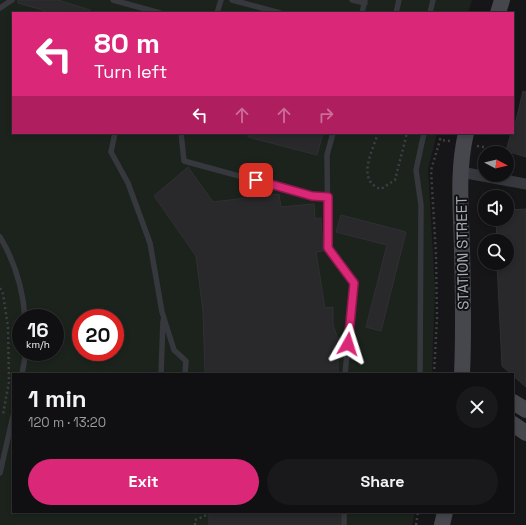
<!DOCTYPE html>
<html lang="en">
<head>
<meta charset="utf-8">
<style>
	:root { --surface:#101012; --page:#19191b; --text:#f1f3f6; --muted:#9c9d9f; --line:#303032; --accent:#db2777 }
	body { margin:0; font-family:"Space Grotesk",sans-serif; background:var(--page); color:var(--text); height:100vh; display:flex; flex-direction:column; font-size:15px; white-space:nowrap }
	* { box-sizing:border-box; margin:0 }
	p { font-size:13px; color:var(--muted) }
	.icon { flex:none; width:22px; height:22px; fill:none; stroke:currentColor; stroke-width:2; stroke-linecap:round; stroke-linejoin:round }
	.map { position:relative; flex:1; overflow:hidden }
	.drawer { position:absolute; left:12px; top:373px; width:502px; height:140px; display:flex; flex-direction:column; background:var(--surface); border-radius:0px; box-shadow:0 2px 6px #0003,0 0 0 1px var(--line) }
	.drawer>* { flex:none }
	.banner { position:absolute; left:12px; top:12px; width:502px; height:122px; border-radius:0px; box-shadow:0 2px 6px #0003,0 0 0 1px var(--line); background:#db2777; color:#fff; overflow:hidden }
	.needle { width:26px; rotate:97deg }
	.fabs { position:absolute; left:478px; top:146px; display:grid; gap:8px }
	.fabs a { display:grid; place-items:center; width:36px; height:36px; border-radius:50%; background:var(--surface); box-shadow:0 2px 6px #0003,0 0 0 1px var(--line); font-size:20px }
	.speed { position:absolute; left:12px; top:309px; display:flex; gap:8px; font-size:20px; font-weight:700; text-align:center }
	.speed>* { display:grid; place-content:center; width:52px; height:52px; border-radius:50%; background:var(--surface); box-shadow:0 2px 6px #0003,0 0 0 1px var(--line); line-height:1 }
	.speed small { font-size:10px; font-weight:400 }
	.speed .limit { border:6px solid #d22; background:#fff; color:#111 }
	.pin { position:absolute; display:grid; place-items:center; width:34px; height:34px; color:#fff; margin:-17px; border-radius:8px; box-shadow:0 2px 6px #0006 }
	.me { position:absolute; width:44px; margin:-22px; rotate:6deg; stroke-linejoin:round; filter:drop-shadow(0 0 3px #0008) }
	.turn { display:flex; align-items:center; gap:14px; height:84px; padding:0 16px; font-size:18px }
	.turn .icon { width:52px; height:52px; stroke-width:2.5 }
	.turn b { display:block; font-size:28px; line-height:34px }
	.lanes { display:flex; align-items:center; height:38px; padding:0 16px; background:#0003; justify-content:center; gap:20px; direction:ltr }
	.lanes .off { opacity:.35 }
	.round { display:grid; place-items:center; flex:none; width:42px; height:42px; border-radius:21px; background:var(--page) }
	.summary { display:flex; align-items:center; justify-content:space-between; height:68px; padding:0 16px }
	h1 { font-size:24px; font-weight:600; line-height:30px }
	.action { display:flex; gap:8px; margin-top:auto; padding:8px 16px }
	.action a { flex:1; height:46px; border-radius:24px; background:var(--accent); color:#fff; font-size:16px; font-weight:600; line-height:46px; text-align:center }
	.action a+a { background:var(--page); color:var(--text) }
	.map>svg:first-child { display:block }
</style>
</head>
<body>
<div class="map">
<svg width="526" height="525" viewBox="0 0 526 525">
	<rect width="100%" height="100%" fill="#161618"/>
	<path fill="#1c231d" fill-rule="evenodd" d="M0,0h472l-4,13h-455v120h424l-9,36 7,119 -3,86h-419v138h402l-3,13h-412zM21,318h34v34h-34zM81,318h34v34h-34z"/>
	<path fill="#29292c" stroke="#303034" d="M18,0h40l32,10v3h-26l-9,-2 -2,2 -35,-10z
		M523,91l3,1v65l-20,-6 5,-18h2z
		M248,133h75l-6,22 -69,-18z
		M188,167l25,35 66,-8 2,13 33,-3 1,15 6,-1 2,33 -7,1 9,56 8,-1v18l5,14v35h-133l-2,-63 -7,-55 -42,-60z
		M526,209v178l-24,-21 -5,-103h10v-22h-10l-1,-22h11v-9z
		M341,215l65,17 -25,99 -15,-4 21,-82 -51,-13z
		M209,512h131v13h-131z"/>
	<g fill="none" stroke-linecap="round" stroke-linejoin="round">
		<path stroke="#3d3f44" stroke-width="2.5" stroke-dasharray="2 3" stroke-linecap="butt" d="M378,133c-6,19 -22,48 3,56l14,-9 12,-47
			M441,133l-1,7 10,1
			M477,146l7,1
			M0,288l3,6 5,33 1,55 -6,32
			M434,374l3,-56 -1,-63 -5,-85 9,-30
			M195,525v-5l14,-6
			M416,525l2,-13"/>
		<path stroke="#37383d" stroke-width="5.5" d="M113,0l47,13
			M232,0l48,13
			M352,0l13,3
			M0,8l12,-8
			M217,13l4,-13
			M362,13l3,-13
			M396,13l3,-13
			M430,13l3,-13
			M115,133l-4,19 17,31 22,60 12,69 12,38 12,11 -1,13
			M181,133l3,28 128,35 16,1
			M333,133l-6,22 1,93 26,35 -9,91
			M0,237c15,25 23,52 25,81
			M22,374l4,-22
			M161,374l2,-53
			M420,374l1,-169 -5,-35 8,-37
			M0,473l13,-57
			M344,512v13"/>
		<path stroke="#37383d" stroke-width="11" d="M461,172l65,12"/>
		<path stroke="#45474d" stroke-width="16" d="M498,13l4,-13
			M462,374c2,-42 1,-84 0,-125 -1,-39 -5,-78 4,-116
			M513,402l13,8
			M513,424l13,9
			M442,525l3,-13"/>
	</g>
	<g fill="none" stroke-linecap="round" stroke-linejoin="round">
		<g stroke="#8e194d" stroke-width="10">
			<path id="route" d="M256,180l56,16 16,1v51l26,35 -6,61"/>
		</g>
		<use href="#route" stroke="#db2777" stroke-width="7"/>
	</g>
	<g text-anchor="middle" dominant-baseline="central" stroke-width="4" stroke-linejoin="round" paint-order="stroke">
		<g font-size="15" fill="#a8adb8" stroke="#111113">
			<text transform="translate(462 253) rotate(-91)">STATION STREET</text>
		</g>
	</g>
</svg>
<div class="fabs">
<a><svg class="needle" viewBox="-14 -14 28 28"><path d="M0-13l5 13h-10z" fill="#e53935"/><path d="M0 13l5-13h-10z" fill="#9c9d9f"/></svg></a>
<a><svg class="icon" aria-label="sound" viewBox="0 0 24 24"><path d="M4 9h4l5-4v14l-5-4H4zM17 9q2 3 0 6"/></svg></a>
<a><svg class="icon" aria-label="search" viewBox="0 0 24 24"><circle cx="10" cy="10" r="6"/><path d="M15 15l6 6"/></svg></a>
</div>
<div class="speed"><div>16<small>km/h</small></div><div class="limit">20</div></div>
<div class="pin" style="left:256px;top:180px;background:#d93025"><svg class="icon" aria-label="arrive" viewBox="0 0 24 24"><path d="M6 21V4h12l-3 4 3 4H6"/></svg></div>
<svg class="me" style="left:348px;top:344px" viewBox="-20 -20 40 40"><path d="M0-17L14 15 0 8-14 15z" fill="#db2777" stroke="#fff" stroke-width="4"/></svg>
<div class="banner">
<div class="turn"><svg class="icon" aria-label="left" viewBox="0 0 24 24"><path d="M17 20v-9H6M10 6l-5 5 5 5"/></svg><div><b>80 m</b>Turn left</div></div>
<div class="lanes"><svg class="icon" aria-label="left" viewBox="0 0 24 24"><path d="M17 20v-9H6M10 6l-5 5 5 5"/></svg><svg class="icon off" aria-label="ahead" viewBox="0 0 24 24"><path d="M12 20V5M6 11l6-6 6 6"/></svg><svg class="icon off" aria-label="ahead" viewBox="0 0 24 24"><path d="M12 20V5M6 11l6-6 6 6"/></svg><svg class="icon off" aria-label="right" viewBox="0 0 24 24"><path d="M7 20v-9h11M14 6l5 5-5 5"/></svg></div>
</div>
<section class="drawer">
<div class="summary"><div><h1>1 min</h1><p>120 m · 13:20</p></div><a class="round"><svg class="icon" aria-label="close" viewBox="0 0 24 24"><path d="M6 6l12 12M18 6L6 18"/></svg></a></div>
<div class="action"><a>Exit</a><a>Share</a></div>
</section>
</div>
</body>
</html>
